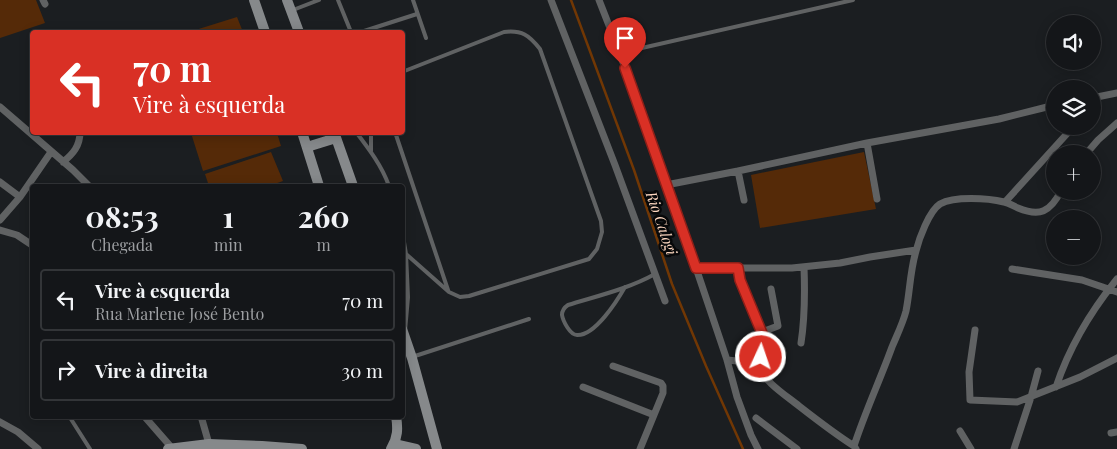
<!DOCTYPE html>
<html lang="pt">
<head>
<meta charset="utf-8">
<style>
	:root { --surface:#141619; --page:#212326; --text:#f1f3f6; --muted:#9d9fa2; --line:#333538 }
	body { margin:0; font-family:"Playfair Display",serif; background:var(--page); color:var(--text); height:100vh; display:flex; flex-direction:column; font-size:19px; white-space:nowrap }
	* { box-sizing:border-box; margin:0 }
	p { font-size:16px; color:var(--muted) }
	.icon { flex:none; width:28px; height:28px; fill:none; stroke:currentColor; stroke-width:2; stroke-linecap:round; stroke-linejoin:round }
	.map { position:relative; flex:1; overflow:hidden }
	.panel { position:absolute; left:30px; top:184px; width:375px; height:235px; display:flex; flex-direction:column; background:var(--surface); border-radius:5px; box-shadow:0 2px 12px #0003,0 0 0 1px var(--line) }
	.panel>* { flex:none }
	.hud { position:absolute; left:30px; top:30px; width:375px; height:105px; border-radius:5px; box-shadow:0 2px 12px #0003,0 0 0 1px var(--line); background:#d93025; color:#fff; overflow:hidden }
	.tools { position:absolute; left:1046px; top:15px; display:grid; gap:10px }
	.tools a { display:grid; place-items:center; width:55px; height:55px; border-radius:50%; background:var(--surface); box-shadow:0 2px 12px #0003,0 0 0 1px var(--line); font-size:25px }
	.pin { position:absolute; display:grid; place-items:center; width:42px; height:42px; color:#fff; margin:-51px -21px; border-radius:50% 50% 50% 0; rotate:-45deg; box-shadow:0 0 5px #0007 }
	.pin .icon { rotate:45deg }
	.me { position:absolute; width:55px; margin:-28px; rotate:3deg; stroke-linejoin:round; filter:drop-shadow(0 0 4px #0008) }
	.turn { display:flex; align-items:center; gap:18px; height:105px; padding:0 20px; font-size:22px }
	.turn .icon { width:65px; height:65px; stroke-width:2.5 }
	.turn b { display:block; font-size:35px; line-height:42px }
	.eta { display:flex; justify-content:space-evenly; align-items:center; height:85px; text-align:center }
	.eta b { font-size:30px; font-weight:700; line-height:35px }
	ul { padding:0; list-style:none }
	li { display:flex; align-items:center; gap:15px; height:62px; margin:0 10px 8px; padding:0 10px; border:2px solid var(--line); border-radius:5px }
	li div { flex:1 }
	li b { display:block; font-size:19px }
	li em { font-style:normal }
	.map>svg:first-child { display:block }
</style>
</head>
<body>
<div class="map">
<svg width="1117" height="449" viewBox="0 0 1117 449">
	<rect width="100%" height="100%" fill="#1b1e21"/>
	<path fill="#552a08" d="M0,0h36l9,23 -45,15z
		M237,17l6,15h-54z
		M191,133h86l4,13 -78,25z
		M271,152l12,29 -14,5h-60l-4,-12z
		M864,152l12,57 -116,19 -9,-53z"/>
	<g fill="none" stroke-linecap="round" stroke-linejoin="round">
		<path stroke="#713704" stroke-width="2.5" d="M571,0l63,170 38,114 34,82 37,83"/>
		<path stroke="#606263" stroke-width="4" d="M338,0l13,32
			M413,0l13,38
			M293,10l26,-10
			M361,32l56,-18
			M619,51l14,-1 220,-50
			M402,72l102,-40c18,-2 25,3 36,17l61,172 1,11 -5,17 -8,10 -120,37 -9,1 -11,-5 -43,-38
			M356,132c13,17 26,34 33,54
			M395,132l53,158
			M371,151v-19
			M402,230l4,24 2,43 -3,34
			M625,287c-8,14 -30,49 -48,48 -7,0 -14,-14 -15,-20 0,-5 3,-8 6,-10 29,-9 60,-16 87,-31
			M412,357l117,-38
			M69,416l21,33"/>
		<path stroke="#606263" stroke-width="7" d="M43,0l2,4
			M551,0l64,165 50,136
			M599,0l20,51 77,217 31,92 10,37 14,38 7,14
			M1092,98l25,-5
			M0,107l73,63 16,16
			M867,143l10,56
			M1086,154l12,-14 19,-17
			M63,162c10,-8 17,-16 17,-30
			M738,171l6,29
			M0,182l20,15
			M666,185l72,-14 129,-28 132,-24 56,-14
			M1005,202l69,-76
			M0,220l20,-23 31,-45
			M0,230l17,5 15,10
			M696,268h96l48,-5 30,-6 46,-7
			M738,268l3,12 23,58 -3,19 -4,8
			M1012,269l70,11 35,12
			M975,330l-6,42 1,28 47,2 63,-25 37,-19
			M762,332l16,-6 -7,-37
			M801,343c4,-26 4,-50 3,-76
			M727,360l21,2 9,3c9,18 27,29 42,41 18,14 36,28 55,40
			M613,366l48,17 2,3v7l-23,56
			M583,387l71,28
			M1056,387c13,-39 35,-76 61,-108
			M144,416l28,32
			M201,416l8,28
			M756,418l41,31
			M0,422l18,10 20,17
			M960,431l11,18
			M1111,433l6,-1
			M856,449l-2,-3c11,-34 26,-66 38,-99 5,-12 11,-24 14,-36 4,-20 4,-40 10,-60 3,-12 13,-40 24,-47 14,-8 48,-6 64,-2 5,1 9,4 14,6 22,9 32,4 43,-17
			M1014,449l17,-52 7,-26"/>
		<path stroke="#86898b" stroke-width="10" d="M254,0l11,32
			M287,0l12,32
			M302,132l17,54
			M334,132l19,54
			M307,147l29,-9
			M402,329l10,29 25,91
			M394,444l22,5
			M168,449l41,-5 53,2 40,3
			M391,449c7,-11 7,-21 5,-33"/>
	</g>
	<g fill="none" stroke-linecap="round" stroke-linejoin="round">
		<g stroke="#8d1f18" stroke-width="12">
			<path id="route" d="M625,68l71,200h42l2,12 24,58 -3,19"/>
		</g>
		<use href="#route" stroke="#d93025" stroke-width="9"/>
	</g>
	<g text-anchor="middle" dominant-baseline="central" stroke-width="5" stroke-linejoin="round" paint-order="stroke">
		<g font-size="15" font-style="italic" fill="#fcd6bf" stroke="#070809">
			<text transform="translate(662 223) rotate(71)">Rio Calogi</text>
		</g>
	</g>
</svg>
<div class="tools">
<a><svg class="icon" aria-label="sound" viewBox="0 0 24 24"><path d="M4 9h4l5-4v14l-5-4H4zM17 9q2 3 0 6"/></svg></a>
<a><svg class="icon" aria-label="layers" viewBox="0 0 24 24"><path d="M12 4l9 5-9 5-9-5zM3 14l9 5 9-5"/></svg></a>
<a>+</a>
<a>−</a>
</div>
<div class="pin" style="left:625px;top:68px;background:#d93025"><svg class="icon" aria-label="arrive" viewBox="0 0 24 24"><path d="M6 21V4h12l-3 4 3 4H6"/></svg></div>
<svg class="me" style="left:761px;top:357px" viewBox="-20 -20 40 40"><circle r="17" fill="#d93025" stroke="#fff" stroke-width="3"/><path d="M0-11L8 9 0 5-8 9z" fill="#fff"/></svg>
<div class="hud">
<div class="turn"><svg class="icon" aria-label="left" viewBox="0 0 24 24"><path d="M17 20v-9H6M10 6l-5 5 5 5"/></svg><div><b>70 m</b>Vire à esquerda</div></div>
</div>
<section class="panel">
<div class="eta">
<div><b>08:53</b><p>Chegada</p></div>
<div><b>1</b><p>min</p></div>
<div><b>260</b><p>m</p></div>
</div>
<ul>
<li><svg class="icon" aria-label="left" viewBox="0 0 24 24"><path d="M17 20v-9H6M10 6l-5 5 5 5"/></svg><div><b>Vire à esquerda</b><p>Rua Marlene José Bento</p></div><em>70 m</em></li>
<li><svg class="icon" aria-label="right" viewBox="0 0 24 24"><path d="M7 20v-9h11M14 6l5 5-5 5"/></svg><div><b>Vire à direita</b></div><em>30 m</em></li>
</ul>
</section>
</div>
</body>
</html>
